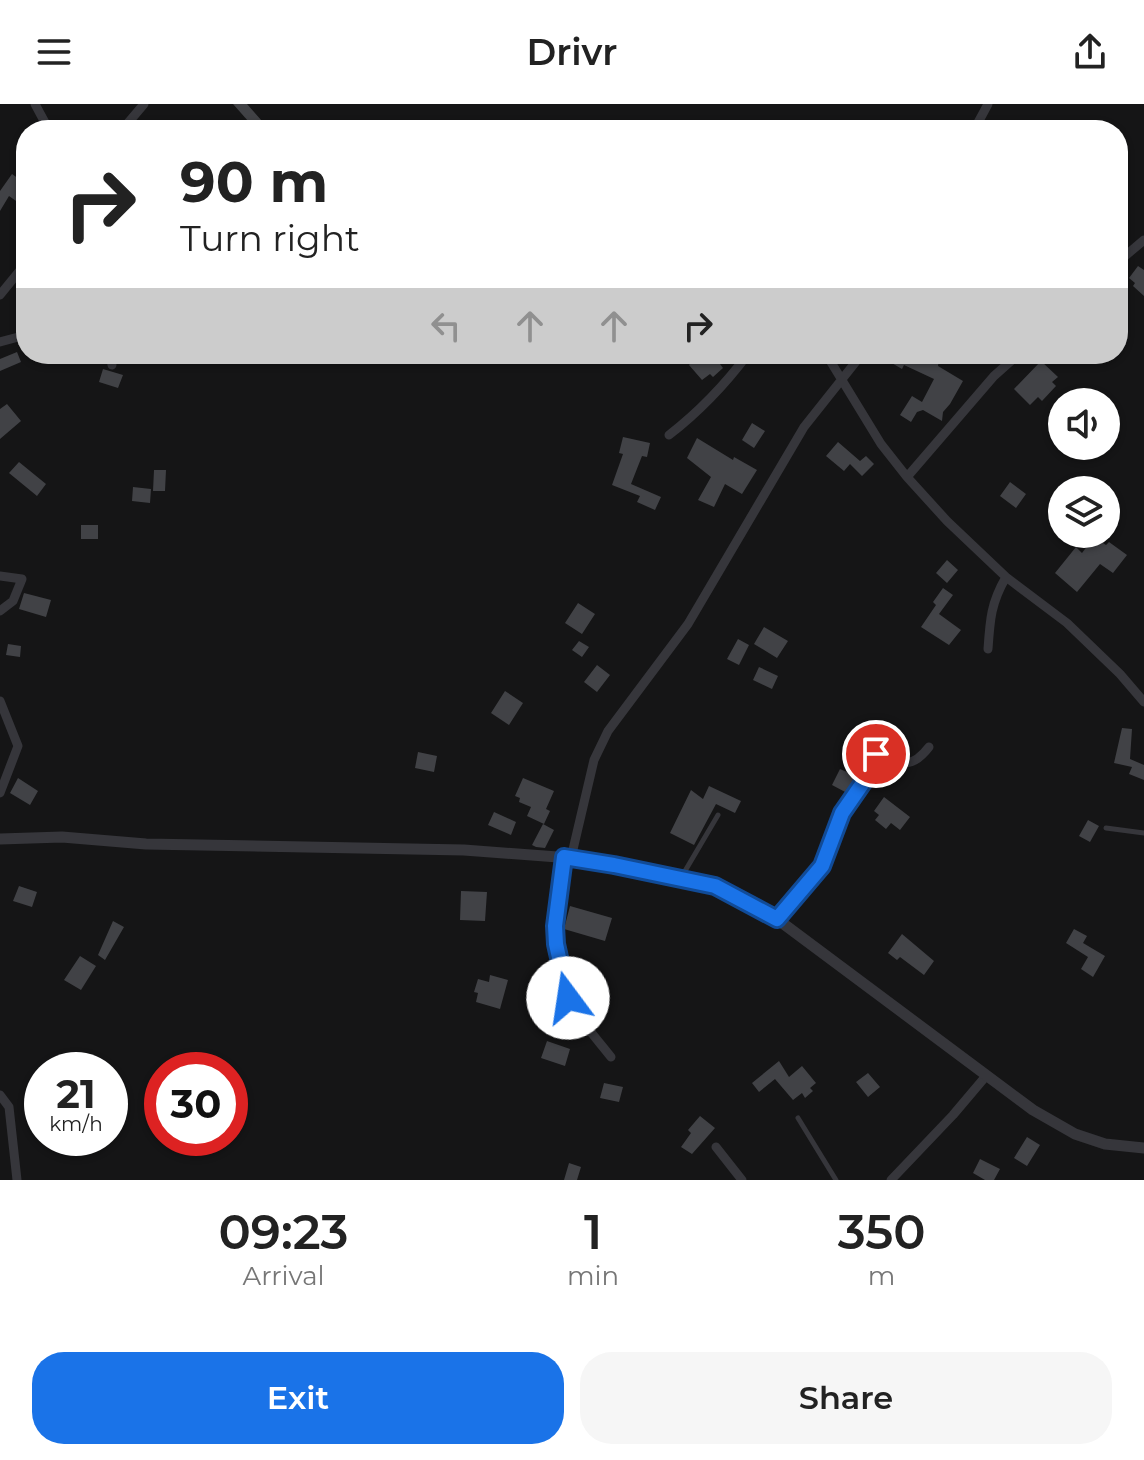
<!DOCTYPE html>
<html lang="en">
<head>
<meta charset="utf-8">
<style>
	:root { --surface:#fff; --page:#f6f6f6; --text:#222; --muted:#767676; --accent:#1a73e8 }
	body { margin:0; font-family:Montserrat,sans-serif; background:var(--page); color:var(--text); height:100vh; display:flex; flex-direction:column; font-size:30px; white-space:nowrap }
	* { box-sizing:border-box; margin:0 }
	p { font-size:26px; color:var(--muted) }
	.icon { flex:none; width:44px; height:44px; fill:none; stroke:currentColor; stroke-width:2; stroke-linecap:round; stroke-linejoin:round }
	.map { position:relative; height:1076px; overflow:hidden }
	.side { display:flex; flex-direction:column; background:var(--surface); flex:1 }
	.side>* { flex:none }
	.guide { position:absolute; left:16px; top:16px; width:1112px; height:244px; border-radius:32px; box-shadow:0 2px 6px #0004; background:#fff; color:var(--text); overflow:hidden }
	.tools { position:absolute; left:1048px; top:284px; display:grid; gap:16px }
	.tools a { display:grid; place-items:center; width:72px; height:72px; border-radius:50%; background:var(--surface); box-shadow:0 2px 6px #0004; font-size:40px }
	.speed { position:absolute; left:24px; top:948px; display:flex; gap:16px; font-size:40px; font-weight:700; text-align:center }
	.speed>* { display:grid; place-content:center; width:104px; height:104px; border-radius:50%; background:var(--surface); box-shadow:0 2px 6px #0004; line-height:1 }
	.speed small { font-size:20px; font-weight:400 }
	.speed .limit { border:12px solid #d22; background:#fff; color:#111 }
	.pin { position:absolute; display:grid; place-items:center; width:68px; height:68px; color:#fff; margin:-34px; border:4px solid #fff; border-radius:50%; box-shadow:0 2px 8px #0007 }
	.me { position:absolute; width:88px; margin:-44px; rotate:346deg; stroke-linejoin:round; filter:drop-shadow(0 0 6px #0008) }
	.turn { display:flex; align-items:center; gap:28px; height:168px; padding:0 32px; font-size:36px }
	.turn .icon { width:104px; height:104px; stroke-width:2.5 }
	.turn b { display:block; font-size:56px; line-height:68px }
	.lanes { display:flex; align-items:center; height:76px; padding:0 32px; background:#0003; justify-content:center; gap:40px; direction:ltr }
	.lanes .off { opacity:.35 }
	.eta { display:flex; justify-content:space-evenly; align-items:center; height:136px; text-align:center }
	.eta b { font-size:48px; font-weight:600; line-height:56px }
	.button { display:flex; gap:16px; margin-top:auto; padding:16px 32px }
	.button a { flex:1; height:92px; border-radius:32px; background:var(--accent); color:#fff; font-size:32px; font-weight:600; line-height:92px; text-align:center }
	.button a+a { background:var(--page); color:var(--text) }
	header { display:flex; justify-content:space-between; align-items:center; height:104px; padding:0 32px; background:var(--surface); font-size:36px; font-weight:600 }
	.map>svg:first-child { display:block }
</style>
</head>
<body>
<header><svg class="icon" aria-label="menu" viewBox="0 0 24 24"><path d="M4 6h16M4 12h16M4 18h16"/></svg>Drivr<svg class="icon" aria-label="share" viewBox="0 0 24 24"><path d="M12 15V3M7 8l5-5 5 5M5 13v7h14v-7"/></svg></header>
<div class="map">
<svg width="1144" height="1076" viewBox="0 0 1144 1076">
	<rect width="100%" height="100%" fill="#151516"/>
	<path fill="#414246" d="M233,0h14l23,26h-14z
		M12,70l14,10v24l-17,-12 -9,15v-20z
		M1138,162l6,4v26l-11,-10 2,-3 -6,-5z
		M17,248l4,10 -21,9v-12z
		M698,250h22l5,6 -5,4 3,4 -10,9 -3,-3 -8,6 -13,-15z
		M895,250h33l11,5 -1,7 25,15 -13,23 -7,8 -1,9 -19,-11 -6,2 -6,10 -11,-7 12,-19 10,6 12,-23 -30,-14 -2,4 -12,-7z
		M1041,257l17,16 -6,5 4,4 -14,15 -4,-4 -8,8 -16,-16z
		M103,265l20,6 -5,13 -19,-6z
		M7,300l14,17 -21,18v-30z
		M752,319l13,8 -11,17 -12,-8z
		M623,333l27,6 -3,14 -5,-1 -11,28 30,13 -6,13 -18,-8 3,-6 -28,-11 11,-31 -4,-1z
		M697,334l36,22 1,-3 23,13 -15,24 -17,-10 -11,23 -16,-7 13,-23 -24,-19z
		M838,338l22,19 6,-5 8,8 -12,12 -12,-12 -6,7 -18,-15z
		M19,358l27,22 -9,12 -28,-23z
		M154,366h12l-1,21h-12z
		M1010,378l16,12 -10,14 -16,-12z
		M133,383l18,2 -1,14 -18,-2z
		M81,421h17v14h-17z
		M1094,433l12,8 3,-3 18,13 -14,18 -13,-9 -23,28 -22,-19 21,-26 6,6z
		M947,456l11,10 -11,13 -11,-10z
		M943,484l10,7 -14,19 22,16 -12,15 -28,-18 15,-22 -3,-3z
		M24,489l27,7 -5,17 -27,-8z
		M578,499l17,11 -13,20 -17,-11z
		M764,523l24,14 -11,17 -23,-14z
		M738,535l11,6 -10,20 -12,-6z
		M579,537l10,6 -7,10 -10,-7z
		M8,540l13,2 -1,11 -14,-2z
		M597,561l13,10 -13,17 -13,-10z
		M759,563l19,9 -6,13 -19,-9z
		M505,587l18,12 -14,22 -18,-12z
		M1122,624l10,1 -2,30 14,6v15l-15,-6 3,-7 -18,-4z
		M418,648l19,4 -3,16 -19,-4z
		M840,665l18,8 -11,16 -15,-8z
		M18,674l20,13 -8,14 -20,-12z
		M523,674l31,13 -8,18 4,2 -6,13 -17,-8 4,-9 -12,-5 1,-4 -5,-2z
		M709,682l32,15 -6,12 -19,-9 -22,41 -24,-12 21,-43 12,9z
		M884,693l26,20 -10,13 -9,-7 -5,6 -11,-9 4,-5 -5,-4z
		M494,708l22,10 -5,13 -23,-10z
		M1088,716l11,6 -9,16 -11,-6z
		M543,720l11,6 -9,18 -9,-1 -4,-2z
		M19,782l18,6 -5,15 -19,-6z
		M461,787l26,1 -2,29 -25,-1z
		M570,802l42,12 -7,23 -41,-12z
		M113,817l11,6 -19,33 -7,-5z
		M1074,825l13,7 -4,7 22,13 -12,21 -12,-8 7,-12 -22,-14z
		M902,830l32,27 -10,14 -24,-18 -3,3 -9,-7z
		M80,852l16,10 -15,24 -17,-10z
		M490,871l18,5 -8,29 -24,-7 2,-9 -4,-1 4,-13 11,3z
		M547,937l23,8 -5,17 -24,-8z
		M779,957l10,16 13,-11 14,17 -6,5 3,3 -8,7 -3,-5 -9,7 -18,-21 -16,13 -7,-9z
		M868,969l12,14 -12,10 -12,-15z
		M604,979l19,4 -4,15 -19,-4z
		M700,1012l15,12 -23,26 -11,-7 10,-14 -3,-3z
		M1027,1033l13,8 -13,21 -13,-8z
		M980,1055l20,10 -6,11h-9l-12,-7z
		M569,1059l12,4 -4,13h-13z"/>
	<g fill="none" stroke-linecap="round" stroke-linejoin="round">
		<path stroke="#36363b" stroke-width="5" d="M1106,724l38,5
			M671,771l14,-4 33,-56
			M798,1014l38,62"/>
		<path stroke="#36363b" stroke-width="9" d="M35,0l14,26
			M122,26l22,-26
			M974,26l14,-26
			M1118,158l26,-22
			M0,191l26,-32
			M0,238l26,-7
			M110,250l2,11
			M826,250l55,90 26,33 40,44 59,56 61,46 53,51 24,28
			M669,331c31,-24 55,-49 79,-81
			M907,373l87,-101 25,-22
			M0,472l22,3 -9,22 -13,10
			M988,545c2,-30 3,-46 18,-72
			M0,597l18,45 -18,47
			M564,753c-6,48 -17,98 6,144 10,20 27,38 41,56
			M571,754l23,-98 14,-29 80,-107 116,-197 58,-73
			M777,815l45,-53 20,-53 25,-36 9,-23 4,-2c22,13 32,17 49,-5
			M0,991l9,12 8,73
			M716,1043l26,33
			M891,1076l62,-65 33,-39"/>
		<path stroke="#36363b" stroke-width="11" d="M0,735l62,-2 84,7 318,6 107,8 144,28 62,33 256,191 42,24 30,10 39,4"/>
	</g>
	<g fill="none" stroke-linecap="round" stroke-linejoin="round">
		<g stroke="#114b97" stroke-width="20">
			<path id="route" d="M568,894l-12,-54 -1,-18 9,-69 50,8 101,21 62,33 45,-53 20,-53 25,-36 9,-23"/>
		</g>
		<use href="#route" stroke="#1a73e8" stroke-width="14"/>
	</g>
</svg>
<div class="tools">
<a><svg class="icon" aria-label="sound" viewBox="0 0 24 24"><path d="M4 9h4l5-4v14l-5-4H4zM17 9q2 3 0 6"/></svg></a>
<a><svg class="icon" aria-label="layers" viewBox="0 0 24 24"><path d="M12 4l9 5-9 5-9-5zM3 14l9 5 9-5"/></svg></a>
</div>
<div class="speed"><div>21<small>km/h</small></div><div class="limit">30</div></div>
<div class="pin" style="left:876px;top:650px;background:#d93025"><svg class="icon" aria-label="arrive" viewBox="0 0 24 24"><path d="M6 21V4h12l-3 4 3 4H6"/></svg></div>
<svg class="me" style="left:568px;top:894px" viewBox="-20 -20 40 40"><circle r="19" fill="#fff"/><path d="M0-13L10 11 0 6-10 11z" fill="#1a73e8"/></svg>
<div class="guide">
<div class="turn"><svg class="icon" aria-label="right" viewBox="0 0 24 24"><path d="M7 20v-9h11M14 6l5 5-5 5"/></svg><div><b>90 m</b>Turn right</div></div>
<div class="lanes"><svg class="icon off" aria-label="left" viewBox="0 0 24 24"><path d="M17 20v-9H6M10 6l-5 5 5 5"/></svg><svg class="icon off" aria-label="ahead" viewBox="0 0 24 24"><path d="M12 20V5M6 11l6-6 6 6"/></svg><svg class="icon off" aria-label="ahead" viewBox="0 0 24 24"><path d="M12 20V5M6 11l6-6 6 6"/></svg><svg class="icon" aria-label="right" viewBox="0 0 24 24"><path d="M7 20v-9h11M14 6l5 5-5 5"/></svg></div>
</div>
</div>
<section class="side">
<div class="eta">
<div><b>09:23</b><p>Arrival</p></div>
<div><b>1</b><p>min</p></div>
<div><b>350</b><p>m</p></div>
</div>
<div class="button"><a>Exit</a><a>Share</a></div>
</section>
</body>
</html>
